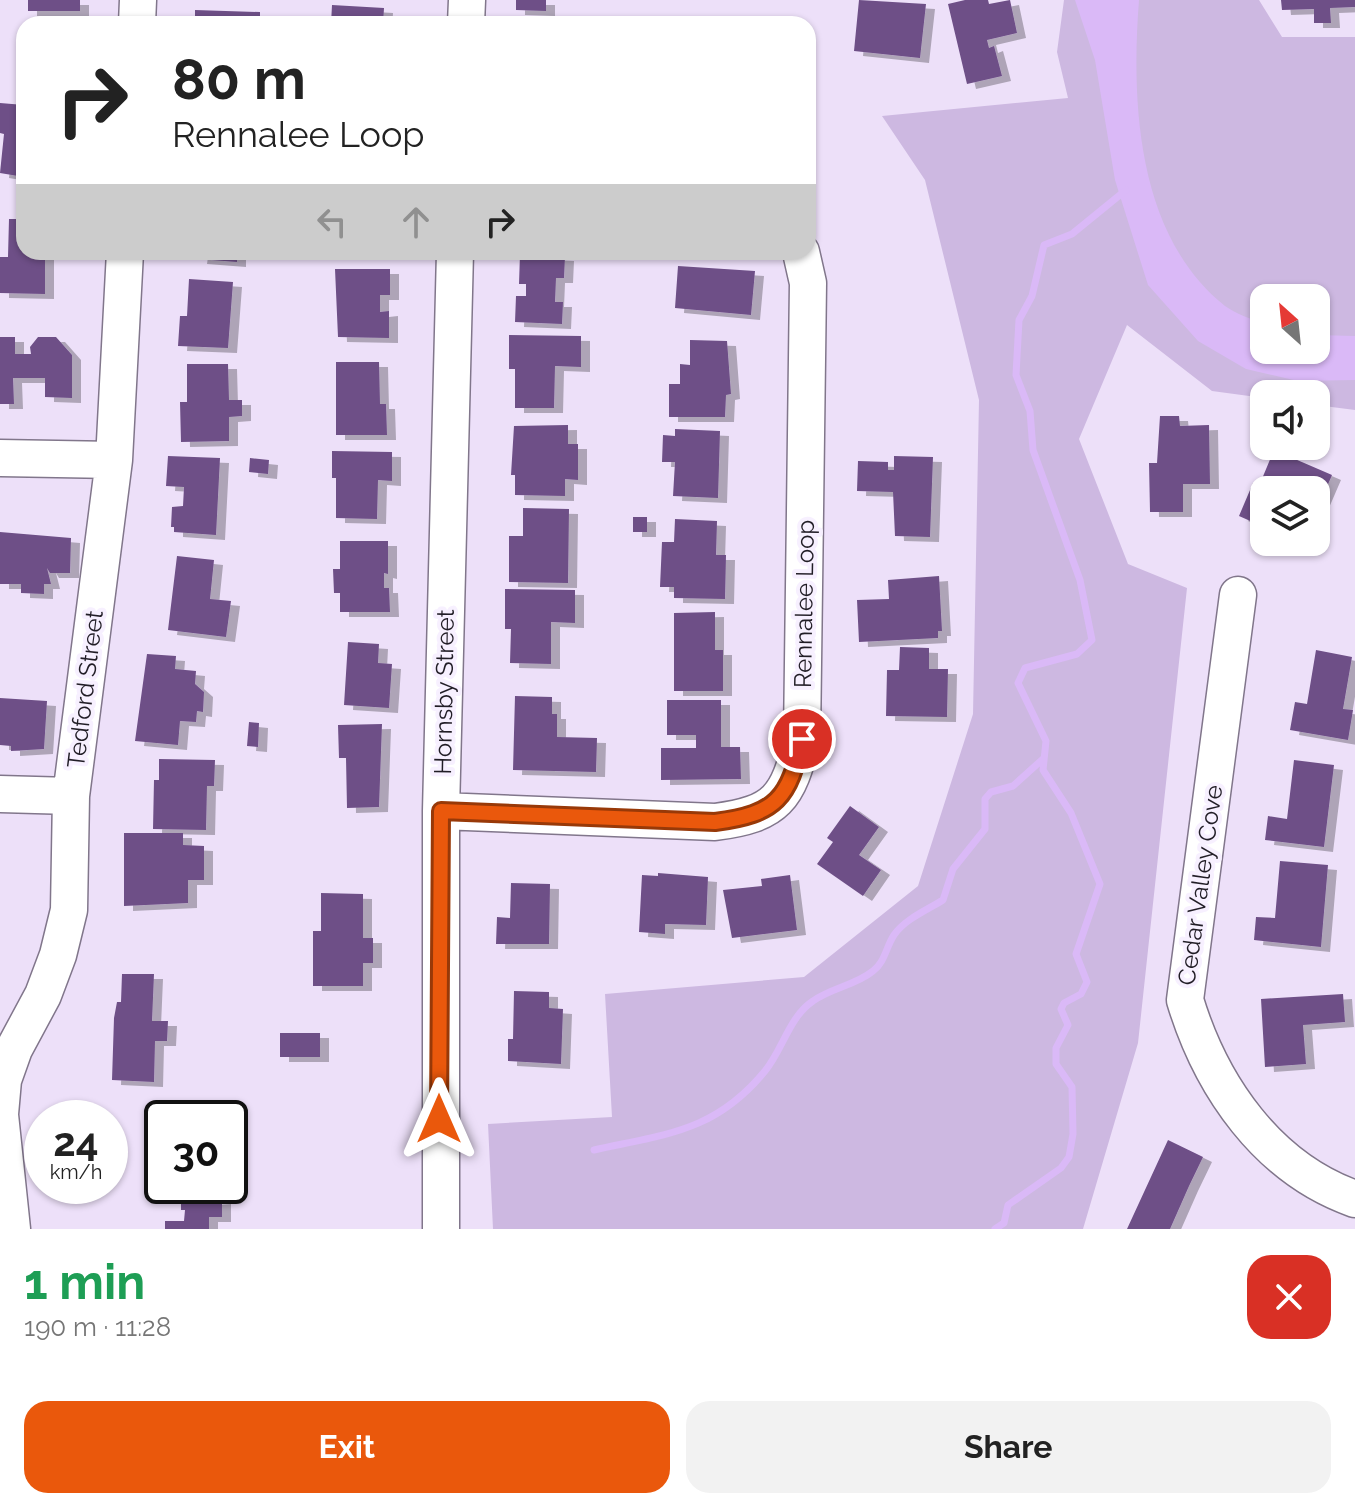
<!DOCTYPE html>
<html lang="en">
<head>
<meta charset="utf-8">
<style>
	:root { --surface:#fff; --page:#f2f2f2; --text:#222; --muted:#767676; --accent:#ea580c }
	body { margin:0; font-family:Raleway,sans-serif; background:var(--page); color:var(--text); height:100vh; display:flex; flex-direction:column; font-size:30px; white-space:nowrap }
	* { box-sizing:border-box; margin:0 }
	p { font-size:26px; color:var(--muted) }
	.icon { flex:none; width:44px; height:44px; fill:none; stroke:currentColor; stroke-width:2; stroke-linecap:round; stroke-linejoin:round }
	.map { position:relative; height:1229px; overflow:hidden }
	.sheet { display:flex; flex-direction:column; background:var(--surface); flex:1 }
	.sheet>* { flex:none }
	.top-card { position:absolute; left:16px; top:16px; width:800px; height:244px; border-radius:24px; box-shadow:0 2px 6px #0004; background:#fff; color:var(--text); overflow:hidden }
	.needle { width:52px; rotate:333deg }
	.fabs { position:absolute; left:1250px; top:284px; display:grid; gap:16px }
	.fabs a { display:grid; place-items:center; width:80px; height:80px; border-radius:16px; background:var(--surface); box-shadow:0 2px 6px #0004; font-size:40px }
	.speed { position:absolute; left:24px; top:1100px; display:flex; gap:16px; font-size:40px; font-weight:700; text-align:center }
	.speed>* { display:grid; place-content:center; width:104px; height:104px; border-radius:50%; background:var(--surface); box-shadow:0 2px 6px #0004; line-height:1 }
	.speed small { font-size:20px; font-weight:400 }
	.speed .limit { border:4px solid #111; border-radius:12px; background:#fff; color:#111 }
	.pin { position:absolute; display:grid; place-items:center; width:68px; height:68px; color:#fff; margin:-34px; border:4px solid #fff; border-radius:50%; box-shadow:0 2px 8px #0007 }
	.me { position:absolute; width:88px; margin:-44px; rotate:0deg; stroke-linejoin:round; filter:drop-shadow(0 0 6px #0008) }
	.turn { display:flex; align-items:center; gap:28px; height:168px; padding:0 24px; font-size:36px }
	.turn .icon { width:104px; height:104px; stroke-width:2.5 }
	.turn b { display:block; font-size:56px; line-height:68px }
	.lanes { display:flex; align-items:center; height:76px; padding:0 24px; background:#0003; justify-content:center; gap:40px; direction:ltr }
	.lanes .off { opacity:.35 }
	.round { display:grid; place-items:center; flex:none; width:84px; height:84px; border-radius:24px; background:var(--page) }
	.headline { display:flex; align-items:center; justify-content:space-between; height:136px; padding:0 24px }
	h1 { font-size:48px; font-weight:700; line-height:60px; color:#1e9e55 }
	.primary-button { display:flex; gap:16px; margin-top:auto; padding:16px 24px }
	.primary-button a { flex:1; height:92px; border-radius:24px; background:var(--accent); color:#fff; font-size:32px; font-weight:700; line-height:92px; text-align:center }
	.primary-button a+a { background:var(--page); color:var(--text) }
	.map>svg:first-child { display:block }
</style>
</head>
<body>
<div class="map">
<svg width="1355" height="1229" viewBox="0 0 1355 1229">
	<defs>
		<filter id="shadow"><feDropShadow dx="9" dy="5" stdDeviation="0" flood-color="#0004"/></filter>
	</defs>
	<rect width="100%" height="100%" fill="#ede0f9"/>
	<path fill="#cdb8e1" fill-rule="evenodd" d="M1064,0h195l23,37h73v373l-39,-5v-11h-52v4l-52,-7 -85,-66 -48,114 49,125 59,24 -49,455 -55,186h-590l-5,-105 124,-7 -7,-123 199,-17 114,-91 55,-172 6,-314 -54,-220 -43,-64 186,-18 -11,-46zM1264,298h52v52h-52z"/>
	<path fill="#dab9f7" d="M1075,0h64c-8,103 -2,236 86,306 11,8 27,13 39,18v26h52v-15l39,1v44l-57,1 -52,-12 -48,-28 -50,-56 -33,-105 -20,-120z"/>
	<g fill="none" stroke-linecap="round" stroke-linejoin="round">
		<path stroke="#dab9f7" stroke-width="7" d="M594,1150c72,-16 121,-18 171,-79 18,-22 24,-54 48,-70 18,-13 43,-16 60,-30 12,-9 13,-24 21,-36 11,-16 33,-25 49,-35l10,-31 32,-40v-30l6,-7 22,-6 31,-28
			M995,1229l9,-6 4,-18 53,-37 8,-11 4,-23 -1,-47 -16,-23v-16l12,-23 -7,-16 3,-6 17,-9 6,-12 -11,-28 24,-70 -29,-71 -28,-43 3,-29 -28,-58 7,-15 52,-14 15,-14 -12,-60 -47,-130 -3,-39 -14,-36 3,-55 13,-24 12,-51 28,-11 54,-44"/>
	</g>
	<path fill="#6e4f87" filter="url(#shadow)" d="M28,0h52v11h-52z
		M516,0h30v11l-30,-1z
		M859,0l67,4 -6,54 -66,-7z
		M965,0h23l1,4 21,-4 7,33 -30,7 2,8 5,-2 8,30 -35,8 -19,-80z
		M1281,0h74v7l-25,1 1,15h-17v-14l-32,1z
		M332,5l52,3 -1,16h-52z
		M195,10l65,2v12h-65z
		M17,54h7v32h-8z
		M0,103l24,2v72l-24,-4 4,-39 -4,-1z
		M9,219h15v33h21v42l-45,-1v-36h8z
		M199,252h38v10l-39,-3z
		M520,254l45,2 -1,22h-8l-1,24h8l-1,22 -47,-2 1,-26h10v-12h-7z
		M678,266l77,5 -4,44 -76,-7z
		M335,269h55v26h-10v17l9,-1v27l-51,-1z
		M189,279l44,3 -5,66 -50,-2 2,-30h7z
		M509,335l72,1v31l-26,-1 -1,42h-39v-39h-6z
		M0,337h15v17h16l-1,-7 8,-10h18l16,18v43l-27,-1v-19h-32l1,26h-14z
		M690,340l37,1 4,53 -5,1 -1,22h-56v-33h11v-20l10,1z
		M336,362h43l1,42h6l1,31h-51z
		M187,364h41l1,36h13v16l-13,1v24l-48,1 -1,-40h7z
		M1160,416h19l1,10 29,-1 1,59h-27v28h-33l-1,-49h8z
		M568,425v19h10v36l-13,-1v17l-50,-1v-20h-4l3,-49z
		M675,429l45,2 -2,67 -45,-2 2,-34h-13l1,-27 12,1z
		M1274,450l58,25 -16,37v-22h-52v37l-25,-11 14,-33 6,3z
		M332,451l60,1v29l-14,-1 -1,39 -41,-1v-40h-4z
		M168,456l52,2 -4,77 -42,-3v-5h-3l1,-20 11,-1 1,-19 -18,-1z
		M894,456l39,1 -3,80 -35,-1 -2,-44 -36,-1 1,-30 30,1v8h6z
		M250,458l19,2 -1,14 -19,-2z
		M523,508l46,1 -1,74 -59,-1v-46h14z
		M633,517h14v15h-14z
		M675,519l42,2 -1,34h10l-1,44 -51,-1v-11h-14l2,-45h12z
		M0,532l71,6 -1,35h-20l-3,-5 4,16h-7v10l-23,-1v-9h-21z
		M340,541h48v33l-4,-1v15h5l1,24h-50v-19h-6l-1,-24h7z
		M177,556l37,4 -4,39 21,2 -5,36 -58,-7z
		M939,576l3,55h-4v7l-79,4 -2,-42 32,-1 -1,-19z
		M505,589l70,1v33l-24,-1v42l-41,-1 1,-34h-6z
		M715,612v38h8v41h-49v-78z
		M348,642l31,2 -1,19 14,1 -3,44 -45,-3z
		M900,647l29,1v21h19l-1,48 -61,-1 1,-46h12z
		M1316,650l36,7 -9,52 10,1 -5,30 -58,-10 5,-28 12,2z
		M147,654l29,2 -1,13 21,2 -1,13 9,8 -1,20 -6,-1 -1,11 -16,-1 -2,24 -43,-4z
		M515,696l37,1v17h5v23l40,1 -1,34 -83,-2z
		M0,698l47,3 -3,48 -33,2v-5l-11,-1z
		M667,700h54v47h19l1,32 -80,1v-32h35v-13h-29z
		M249,722l10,1 -1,24 -11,-1z
		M382,724l-3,83 -32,1 -1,-50h-7l-1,-33z
		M159,759l56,1 -1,26h-7l-1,44 -53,-1 1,-49h5z
		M1294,760l40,5 -10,82 -59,-7 3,-24 19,3z
		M850,806l29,21 -20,28 22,15 -18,26 -46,-32 16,-22 -6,-4z
		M124,833h59v12l21,1v34h-16v23l-64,3z
		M1280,861l48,4 -7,82 -67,-7 2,-23 19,1z
		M658,873l50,4 -2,48 -41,-1v10l-26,-2 3,-57 16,1z
		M790,875l7,55 -65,8 -9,-48 39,-4 -1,-7z
		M511,883l39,1 -1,60h-53l1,-27 13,1z
		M321,893l42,1v44h10v25h-10v23h-50v-55h8z
		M122,974h32l-2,47h16l-1,20h-12l-1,41 -42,-2 2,-62 3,-16h4z
		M514,991l35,1v16l14,1 -2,55 -53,-3v-22h5z
		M1343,994l2,28 -42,3 3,39 -41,3 -4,-68z
		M280,1033h40v24h-40z
		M1168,1140l35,17 -14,29 -19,43h-43z
		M182,1186h26l1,14 13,-1v18h-13v12h-44v-8h19l1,-11h-4v-6h5z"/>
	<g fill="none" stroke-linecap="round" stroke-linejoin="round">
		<g stroke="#81768b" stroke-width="39">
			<path id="minor" d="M137,24l1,-24
				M466,24l1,-24
				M0,458l114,2
				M1238,595l-53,405c26,86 82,168 170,199
				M0,794l71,2
				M441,811l274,11c62,-8 73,-24 87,-83l6,-456 -7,-31
				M0,1114l3,-34 11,-31 29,-54 15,-40 11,-45 2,-114 43,-336 11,-208
				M0,1115l12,114
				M441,1229v-418l14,-559"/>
		</g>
		<use href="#minor" stroke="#fff" stroke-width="36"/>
	</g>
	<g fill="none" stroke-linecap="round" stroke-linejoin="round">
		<g stroke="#983908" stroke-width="20">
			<path id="route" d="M439,1119l2,-308 274,11c62,-8 74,-24 87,-83"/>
		</g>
		<use href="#route" stroke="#ea580c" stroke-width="14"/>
	</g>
	<g text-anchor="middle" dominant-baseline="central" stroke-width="8" stroke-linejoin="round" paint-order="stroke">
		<g font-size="24" fill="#211d26" stroke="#f7f0ff">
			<text transform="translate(804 604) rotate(-89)">Rennalee Loop</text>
			<text transform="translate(85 689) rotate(-83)">Tedford Street</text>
			<text transform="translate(444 692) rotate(-89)">Hornsby Street</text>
			<text transform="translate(1200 885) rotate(-82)">Cedar Valley Cove</text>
		</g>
	</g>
</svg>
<div class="fabs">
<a><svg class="needle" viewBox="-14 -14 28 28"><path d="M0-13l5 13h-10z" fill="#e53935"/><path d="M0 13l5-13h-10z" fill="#767676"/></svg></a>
<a><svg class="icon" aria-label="sound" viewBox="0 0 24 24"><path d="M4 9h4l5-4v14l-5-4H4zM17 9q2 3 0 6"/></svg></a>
<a><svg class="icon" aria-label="layers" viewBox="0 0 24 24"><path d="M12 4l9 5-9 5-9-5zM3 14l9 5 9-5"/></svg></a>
</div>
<div class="speed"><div>24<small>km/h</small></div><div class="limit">30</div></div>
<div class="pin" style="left:802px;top:739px;background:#d93025"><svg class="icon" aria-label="arrive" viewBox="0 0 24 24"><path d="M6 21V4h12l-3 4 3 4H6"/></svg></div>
<svg class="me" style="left:439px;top:1119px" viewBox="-20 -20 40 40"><path d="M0-17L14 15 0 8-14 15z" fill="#ea580c" stroke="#fff" stroke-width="4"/></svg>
<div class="top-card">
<div class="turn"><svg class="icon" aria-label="right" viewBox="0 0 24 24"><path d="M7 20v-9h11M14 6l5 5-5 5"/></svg><div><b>80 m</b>Rennalee Loop</div></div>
<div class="lanes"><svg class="icon off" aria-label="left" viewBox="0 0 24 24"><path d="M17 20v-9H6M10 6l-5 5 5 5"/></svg><svg class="icon off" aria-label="ahead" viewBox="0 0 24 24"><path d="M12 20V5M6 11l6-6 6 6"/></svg><svg class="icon" aria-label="right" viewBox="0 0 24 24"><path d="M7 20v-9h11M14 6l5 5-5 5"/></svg></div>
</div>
</div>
<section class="sheet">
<div class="headline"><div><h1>1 min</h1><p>190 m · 11:28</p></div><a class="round" style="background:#d93025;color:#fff"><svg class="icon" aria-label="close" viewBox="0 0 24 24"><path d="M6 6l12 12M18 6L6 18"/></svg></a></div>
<div class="primary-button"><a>Exit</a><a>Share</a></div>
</section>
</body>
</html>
